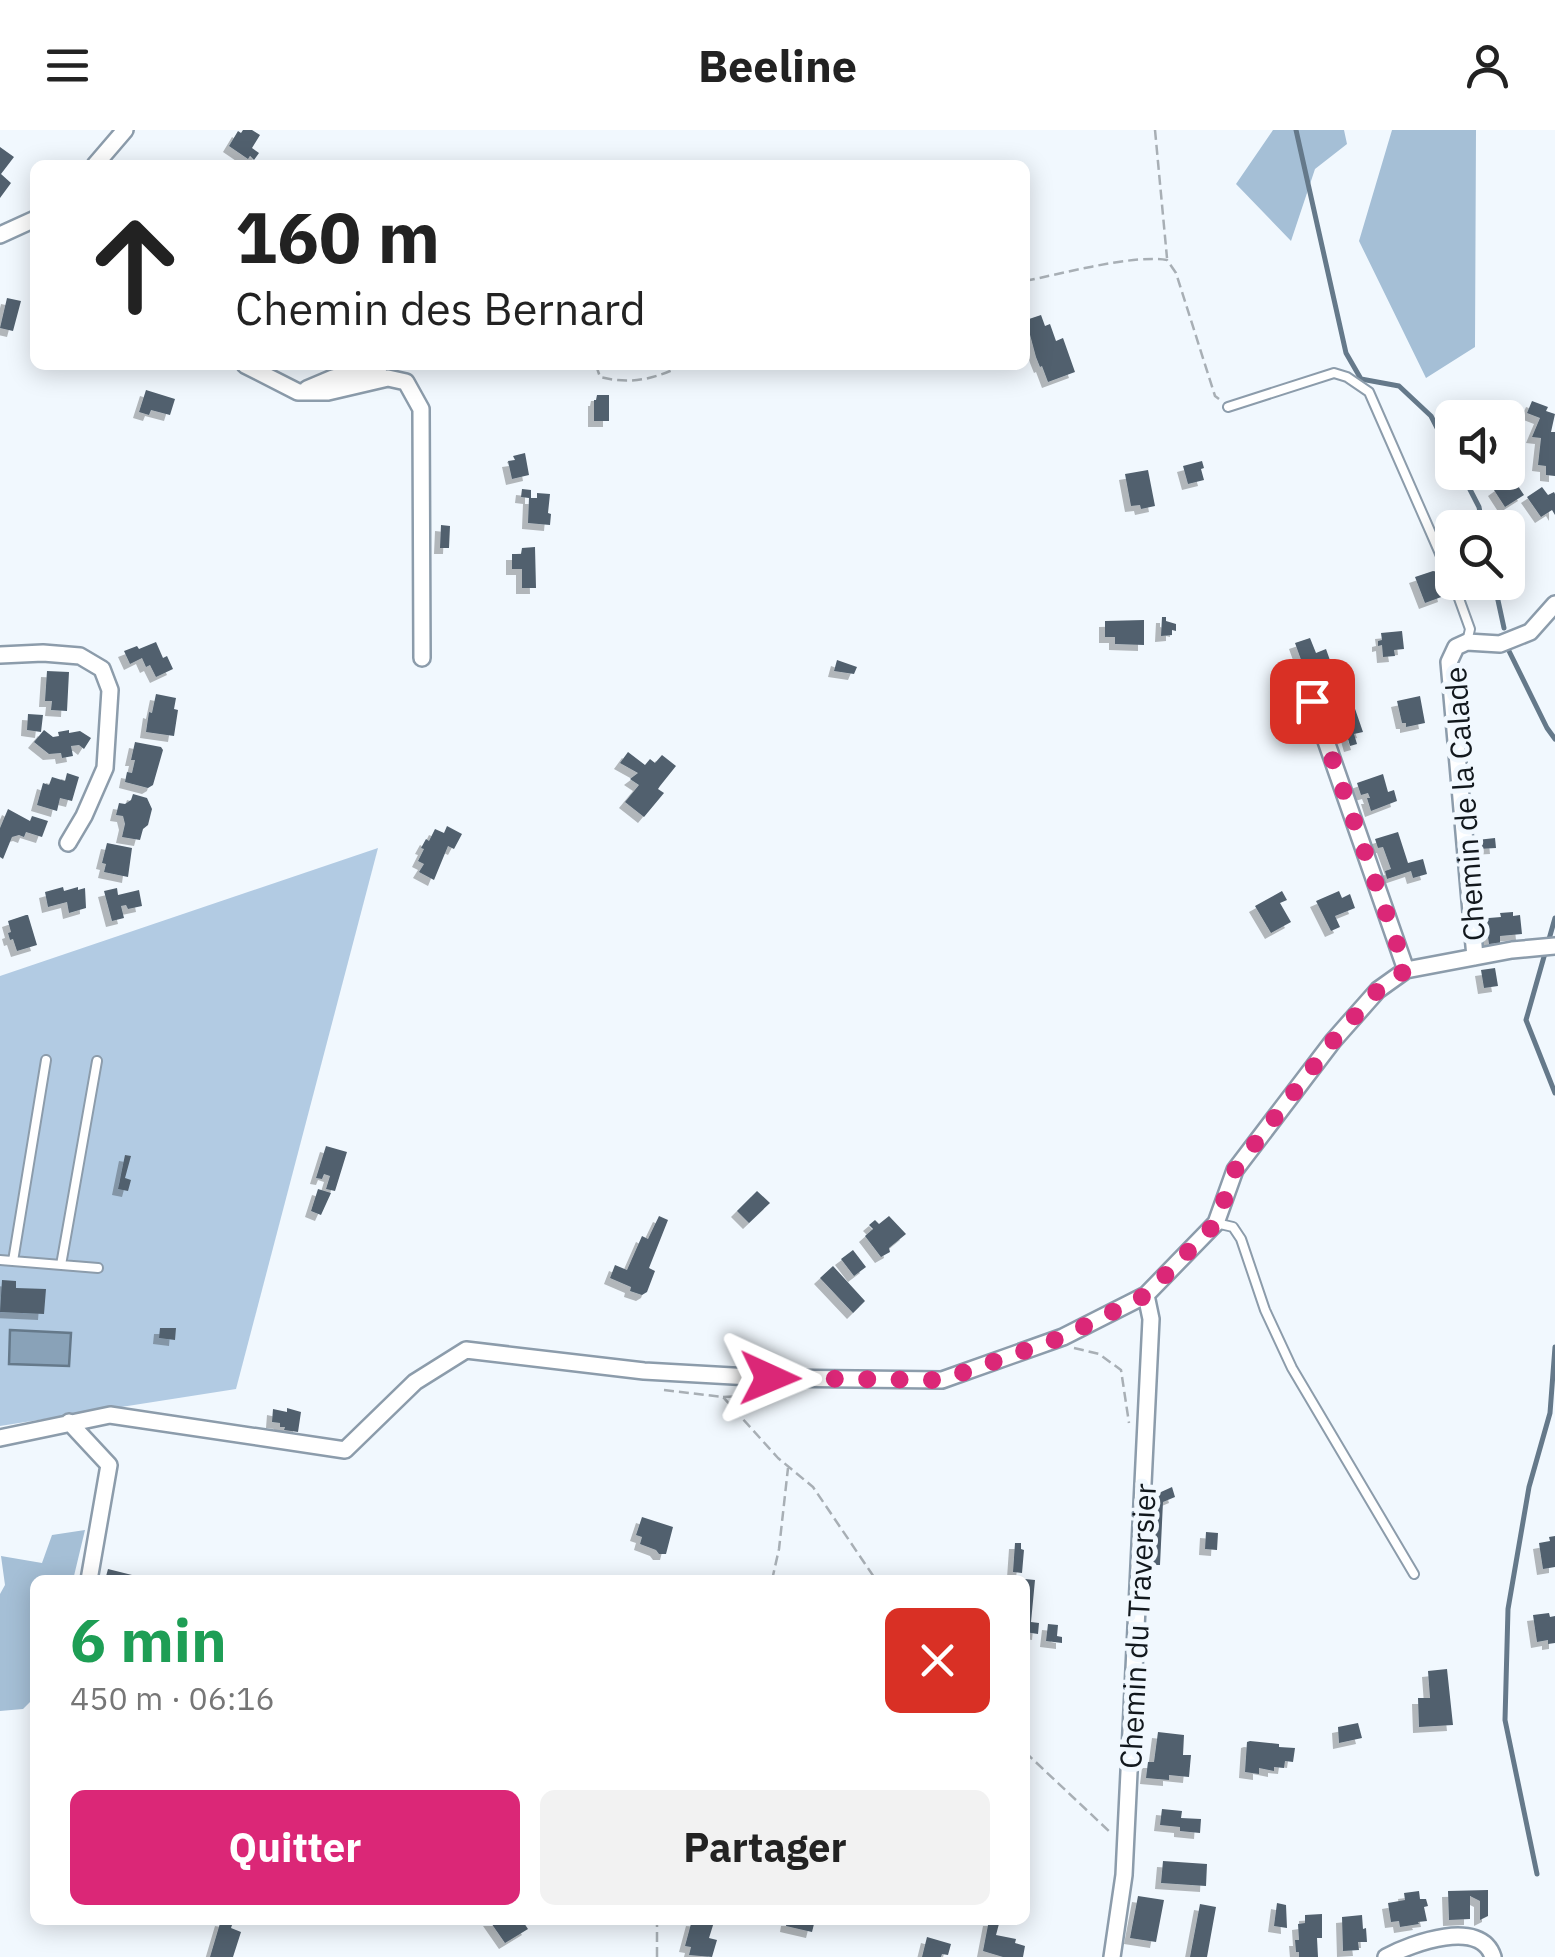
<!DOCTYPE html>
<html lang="fr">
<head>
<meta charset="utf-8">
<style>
	:root { --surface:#fff; --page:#f2f2f2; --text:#222; --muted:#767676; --accent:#db2777 }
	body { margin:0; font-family:"IBM Plex Sans",sans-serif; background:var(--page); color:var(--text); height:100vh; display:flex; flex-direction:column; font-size:38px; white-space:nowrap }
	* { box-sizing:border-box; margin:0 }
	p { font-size:32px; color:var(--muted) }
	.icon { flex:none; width:55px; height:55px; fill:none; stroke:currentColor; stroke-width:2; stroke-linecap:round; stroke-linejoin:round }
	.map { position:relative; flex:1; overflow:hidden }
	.drawer { position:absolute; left:30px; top:1445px; width:1000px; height:350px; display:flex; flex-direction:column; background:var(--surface); border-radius:15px; box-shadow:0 5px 25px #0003 }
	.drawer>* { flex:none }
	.guide { position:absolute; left:30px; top:30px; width:1000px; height:210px; border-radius:15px; box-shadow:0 5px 25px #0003; background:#fff; color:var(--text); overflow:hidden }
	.controls { position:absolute; left:1435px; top:270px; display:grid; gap:20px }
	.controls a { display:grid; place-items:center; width:90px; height:90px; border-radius:15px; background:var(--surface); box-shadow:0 5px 25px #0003; font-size:50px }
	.pin { position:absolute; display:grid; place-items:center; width:85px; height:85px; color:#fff; margin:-42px; border-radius:20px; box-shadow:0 5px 15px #0006 }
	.me { position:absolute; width:110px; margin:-55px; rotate:91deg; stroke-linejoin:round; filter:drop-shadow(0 0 8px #0008) }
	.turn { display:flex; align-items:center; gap:35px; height:210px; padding:0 40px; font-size:45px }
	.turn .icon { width:130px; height:130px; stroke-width:2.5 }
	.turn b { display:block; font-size:70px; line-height:85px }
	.round { display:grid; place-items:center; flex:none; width:105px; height:105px; border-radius:15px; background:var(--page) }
	.head { display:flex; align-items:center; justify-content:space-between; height:170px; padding:0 40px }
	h1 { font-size:60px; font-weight:700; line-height:75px; color:#1e9e55 }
	.button { display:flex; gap:20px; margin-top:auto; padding:20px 40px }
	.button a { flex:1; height:115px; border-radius:15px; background:var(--accent); color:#fff; font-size:40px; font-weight:700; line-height:115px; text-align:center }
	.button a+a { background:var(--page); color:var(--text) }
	header { display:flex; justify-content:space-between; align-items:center; height:130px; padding:0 40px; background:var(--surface); font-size:45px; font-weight:700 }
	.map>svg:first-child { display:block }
</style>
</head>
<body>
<header><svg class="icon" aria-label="menu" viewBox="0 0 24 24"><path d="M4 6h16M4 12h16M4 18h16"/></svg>Beeline<svg class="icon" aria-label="person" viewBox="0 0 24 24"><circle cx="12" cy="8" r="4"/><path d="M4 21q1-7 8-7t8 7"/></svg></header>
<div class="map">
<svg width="1555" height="1827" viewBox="0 0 1555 1827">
	<defs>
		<filter id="shadow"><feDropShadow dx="-6" dy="6" stdDeviation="0" flood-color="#0004"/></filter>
	</defs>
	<rect width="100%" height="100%" fill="#f1f8fe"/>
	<path fill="#b2cbe3" d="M378,718l-142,541 -236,37v-450z"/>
	<path fill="#a5bfd6" d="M1273,0h71l3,14 -32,25 -24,72 -55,-57z
		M1392,0h84l-1,217 -49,31 -67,-137z
		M85,1400l-12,50h-38v117l-12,12 -23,2v-117l5,-9 -4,-29 41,7 10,-28z"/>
	<path fill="#89a2b8" stroke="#65798a" stroke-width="2.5" d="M10,1200l61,3 -2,33 -60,-2z"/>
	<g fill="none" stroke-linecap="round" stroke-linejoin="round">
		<path stroke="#65798a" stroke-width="5" d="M1296,0l50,223 15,26 38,7 32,30 21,41
			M1461,342l18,35 4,21
			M1494,452l10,46
			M1509,521l38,77 8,11
			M1555,788l-29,102 29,73
			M1537,1744l-32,-154 3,-111 21,-122 21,-74 5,-66"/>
	</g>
	<path fill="#51606e" filter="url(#shadow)" d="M243,0h9l8,5 -8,13 7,5 -5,7 -4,-4 -2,3 -19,-13 9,-15 3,2z
		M0,17l14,10 -13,17 10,9 -11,15z
		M7,168l14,3 -8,30 -13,-3z
		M1041,185l4,11 5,-2 6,17 7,-3 12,34 -27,10 -6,-16 -2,1 -4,-10 -10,-37z
		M146,260l29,9 -5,16 -19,-5 -2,5 -10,-3z
		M597,265h12v26h-15v-21h2z
		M1532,271l16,6 -2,4 9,3 -4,18h4v44l-9,-1v-9l-8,-1 3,-27 -9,-1 8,-19 -13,-5z
		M525,323l4,22 -17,4 -4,-18 7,-1 -2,-4z
		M1202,331l2,7 -3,1 3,11 -16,4 -5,-18z
		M1148,340l7,36 -14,3 -1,-4 -9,1 -6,-32z
		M1512,347l12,18 -19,12 -11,-17z
		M1542,357l6,8 6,-3 1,2v21l-3,-5 -11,7 -14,-20z
		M522,359l9,1v8h6v-5l13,1 -2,19 3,1 -1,11 -22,-2 1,-25 -8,-1z
		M441,395l9,1 -1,22h-9z
		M535,417l1,41h-14v-19h-10v-15h9l1,-6z
		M1433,441l5,1 6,24 -19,7 -10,-26z
		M1162,487h4v4l10,3v7l-4,-1v5l-11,1z
		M1144,490v25l-29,-1v-7h-10v-16z
		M1402,501l2,18 -10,1 1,6 -12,1 -1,-12 -4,1v-5l4,-1 -1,-7z
		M1310,508l6,15 10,-4 6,17 -22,8 -3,-7 -3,1 -9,-25z
		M156,512l7,16 4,-2 6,13 -17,8 -6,-12 -4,2 -4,-9 -12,6 -6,-13 13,-5 2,3z
		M837,530l20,7 -3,7 -20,-3z
		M47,541l22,1 -2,39 -16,-1 1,-9h-7z
		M156,564l20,4 -2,11 4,1 -4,26 -28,-4 3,-20 3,1z
		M1420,566l5,27 -19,4v-4h-4l-5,-22z
		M1353,573l10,29 -9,2 3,10 -7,2 -10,-35 4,-1 -1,-4z
		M28,584l15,1 -2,17 -14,-2z
		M44,600l9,7 6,-1 -1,-4 11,-2v3l11,-2 11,7 -7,11 -5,-4 -8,1 2,10 -11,2 -1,-5 -12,1 -15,-12z
		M135,612l26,5 2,3 -10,35 -5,3 -23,-6 2,-10 5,1 3,-13h-4z
		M628,622l17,13 5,-6 5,4 7,-8 14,11 -16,20 -2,3 6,4 -20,24 -19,-15 14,-17 -9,-6 8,-6 -18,-10z
		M67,643l12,4 -7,24 -12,-3 -3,13 -20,-6 6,-22 6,2 3,-8 13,4z
		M1383,644l5,18 6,-2 3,11 -26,10 -4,-13h3l-2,-5 -7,2 -4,-12z
		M133,664l14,4 5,11 -4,16 -5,4 -3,11 -18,-3 3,-13 -2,-8 -7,-1 3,-12 6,1 6,-4z
		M8,679l22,12 2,-5 16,5 -6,16 -16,-5 -2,5 -5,-2 -7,2 -9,22 -3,-2v-29z
		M447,696l15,8 -8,15 -6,-3 -14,34 -15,-8 5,-8 -6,-3 6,-12 -3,-1 5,-9 3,2 6,-12 9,4z
		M1398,702l10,31 15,-4 4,15 -14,4 -2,-7 -24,8 -2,-8 6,-2 -8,-22 -5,1 -3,-9z
		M1495,708l1,10 -18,1 -1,-9z
		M107,713l25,5 -4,29 -24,-5 2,-8 -4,-1z
		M63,757l1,4 14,-4v3l7,-2 1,20 -17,5 -2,-11 -19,5 -3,-15z
		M117,758l1,7 21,-5 3,16 -14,3 -2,-4 -5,1 3,12 -12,3 -8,-30z
		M1282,761l5,9 -7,3 11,19 -20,11 -16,-27z
		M1339,761l3,7 8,-4 5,14 -20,8 5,11 -9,4 -15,-30z
		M1513,782v4l7,-1 2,19 -22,2v7l-11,1 -1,-7 -9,1 -2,-19 24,-2 -1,-4z
		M26,785h2l9,30 -20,6 -4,-12 -3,1 -2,-7 3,-1 -3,-11z
		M1495,838l3,18 -14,2 -3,-18z
		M326,1016l21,6 -12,39 -9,-2 4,-13 -6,-2 -2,5 -6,-1z
		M125,1025l6,1 -6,22 6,2 -3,11 -10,-2z
		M318,1059l13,4 -10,22 -10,-4z
		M757,1061l13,12 -21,20 -12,-12z
		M659,1086l9,4 -19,48 6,3 -8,21 -5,3 -12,-4 1,-4 -21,-9 5,-13 12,5 15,-34 6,3z
		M889,1086l17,18 -17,14 1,4 -9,5 -16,-21 8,-7 -4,-4 6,-5 4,4z
		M853,1120l13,17 -12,9 -13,-17z
		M833,1136l32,35 -12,12 -33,-35z
		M2,1150l14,1v7l30,1 -2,25 -44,-2z
		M160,1198h16l-1,12 -16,-2z
		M287,1278l14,4 -3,20 -14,-2 1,-3h-5v-4l-8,-1 1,-13 14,3z
		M1172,1357l3,10 -12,5 -3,63h-13l3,-68z
		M642,1387l31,10 -7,27h-7l-3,-4 -16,-6 2,-7 -6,-2z
		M1206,1402l12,1 -1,17 -12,-1z
		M1555,1406v31l-12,2 -4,-26 11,-2 -1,-4z
		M1015,1413h6v6l3,1 -2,23 -9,-1z
		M108,1439l28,7 -1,4h-30z
		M1025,1449l10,1 -4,42 8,1 -1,11 -13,-2z
		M1549,1483l1,4 5,-1v27l-7,1v-4l-11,2 -4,-27z
		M1048,1494l10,1 -1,11 5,1v6l-16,-2z
		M1447,1539l6,56 -34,2 -1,-29h12l-2,-27z
		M1358,1593l4,15 -23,5 -1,-16z
		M1158,1602l26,3 -1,20h8l-2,22 -20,-2v5l-23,-2 2,-16h6z
		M1250,1611l29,3v3l16,1 -2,14 -8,-1 -1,7 -10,-1v4l-15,-3v6l-14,-2 2,-30z
		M1162,1679l20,2 -1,7 20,1 -1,14 -20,-2v-4l-20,-2z
		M1163,1731l44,3 -1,22 -45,-3z
		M1488,1760v26l-8,4v-19l-10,-5v23l-21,1 -1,-29z
		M1419,1761l1,8h6l2,7 -4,1 3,14 -9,1 1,2 -19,3 -1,-6 -8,1 -3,-19 17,-3 -1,-7z
		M1138,1766l26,4 -8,42 -26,-4z
		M1277,1773l9,2 1,23 -13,-2z
		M1200,1774l16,3 -9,50h-17z
		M1322,1784v24h-5l1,19h-19v-5h-3l-1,-12h4l-1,-16 7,-1v-8z
		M1362,1785l1,14 3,-1 1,14h-9l1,8 -16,1 -1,-34z
		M221,1790l12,2 -2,6 10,4 -8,25h-23z
		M489,1790h33l6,9 -23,14z
		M692,1790l22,2 -5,16 8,2 -5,17 -23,-2 2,-8 -6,-1z
		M787,1790h28l-3,12 -26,-6z
		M989,1790h11l-4,15 20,4 -1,4 10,3 -2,11h-20l-20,-6z
		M927,1807l24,7 -3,11 -6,-1 -1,3h-19z"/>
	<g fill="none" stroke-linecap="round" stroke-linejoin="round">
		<g stroke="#8c9cab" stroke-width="12">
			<path id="lane" d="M1228,277l106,-34 13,4 22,15 83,189
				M1453,452l17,47 -3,13
				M1216,1093l17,4 8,12 24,71 27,58 122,206
				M0,1130l98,8
				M13,1131l33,-201
				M61,1135l36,-204"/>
		</g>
		<g stroke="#8c9cab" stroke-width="20">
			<path id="street" d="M95,35l30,-35
				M0,105l35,-16
				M245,235l53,27h30l60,-14 18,4 15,27 1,249
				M307,259l26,-11 48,-13
				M0,525l43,-2 37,3 22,13 8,21 -5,78 -21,48 -16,27
				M1312,571l94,269
				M1475,827l-26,-295 7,-15 11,-5 33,2 30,-12 25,-28
				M69,1292l40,43 -20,115
				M0,1308l110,-23 235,35 70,-68 51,-32 178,21 126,7 172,2 121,-43 83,-42 70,-72 19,-53 98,-129 45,-51 28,-20 106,-20 43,-4
				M1112,1827l12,-82 27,-556 -5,-24
				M1386,1827c26,-14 95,-39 107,0"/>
		</g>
		<path stroke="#a8afb5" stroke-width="2.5" stroke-dasharray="10 5" stroke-linecap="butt" d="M1155,0l12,128
			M1025,151c36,-7 109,-27 142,-21l9,13 39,123 4,3
			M596,235l4,12c31,8 55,2 83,-12
			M1074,1218l25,6 22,16 8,53
			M664,1260l59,7 55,61 35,29 63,93
			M723,1267l48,-2
			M772,1450l7,-31 9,-81
			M1025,1622l86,81
			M657,1827v-37"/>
		<use href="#lane" stroke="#fff" stroke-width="8"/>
		<use href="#street" stroke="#fff" stroke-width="15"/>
	</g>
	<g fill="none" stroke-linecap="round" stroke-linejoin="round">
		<path stroke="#db2777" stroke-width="18" stroke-dasharray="0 32.4" d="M770,1248l172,2 121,-43 83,-42 70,-72 19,-53 98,-129 45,-51 28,-20 -94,-269"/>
	</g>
	<g text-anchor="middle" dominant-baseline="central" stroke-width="10" stroke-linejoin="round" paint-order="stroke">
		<g font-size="30" fill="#12181d" stroke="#f1f8fe">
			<text transform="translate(1464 674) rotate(-94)">Chemin de la Calade</text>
			<text transform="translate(1137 1496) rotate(-87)">Chemin du Traversier</text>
		</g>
	</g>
</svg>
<div class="controls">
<a><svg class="icon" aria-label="sound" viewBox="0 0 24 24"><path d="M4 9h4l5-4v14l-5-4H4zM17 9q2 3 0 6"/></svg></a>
<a><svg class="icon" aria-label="search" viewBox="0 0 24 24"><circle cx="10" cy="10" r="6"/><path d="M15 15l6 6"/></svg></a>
</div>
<div class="pin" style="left:1312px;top:571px;background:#d93025"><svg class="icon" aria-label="arrive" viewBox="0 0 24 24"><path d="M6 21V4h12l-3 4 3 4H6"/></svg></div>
<svg class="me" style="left:770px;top:1248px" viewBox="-20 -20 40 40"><path d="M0-17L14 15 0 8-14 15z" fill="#db2777" stroke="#fff" stroke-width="4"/></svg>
<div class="guide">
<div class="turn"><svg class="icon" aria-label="ahead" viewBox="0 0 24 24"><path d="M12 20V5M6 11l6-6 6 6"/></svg><div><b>160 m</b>Chemin des Bernard</div></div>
</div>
<section class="drawer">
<div class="head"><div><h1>6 min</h1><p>450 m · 06:16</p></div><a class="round" style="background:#d93025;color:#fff"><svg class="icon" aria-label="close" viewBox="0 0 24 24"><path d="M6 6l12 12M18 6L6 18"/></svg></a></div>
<div class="button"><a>Quitter</a><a>Partager</a></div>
</section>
</div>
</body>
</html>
